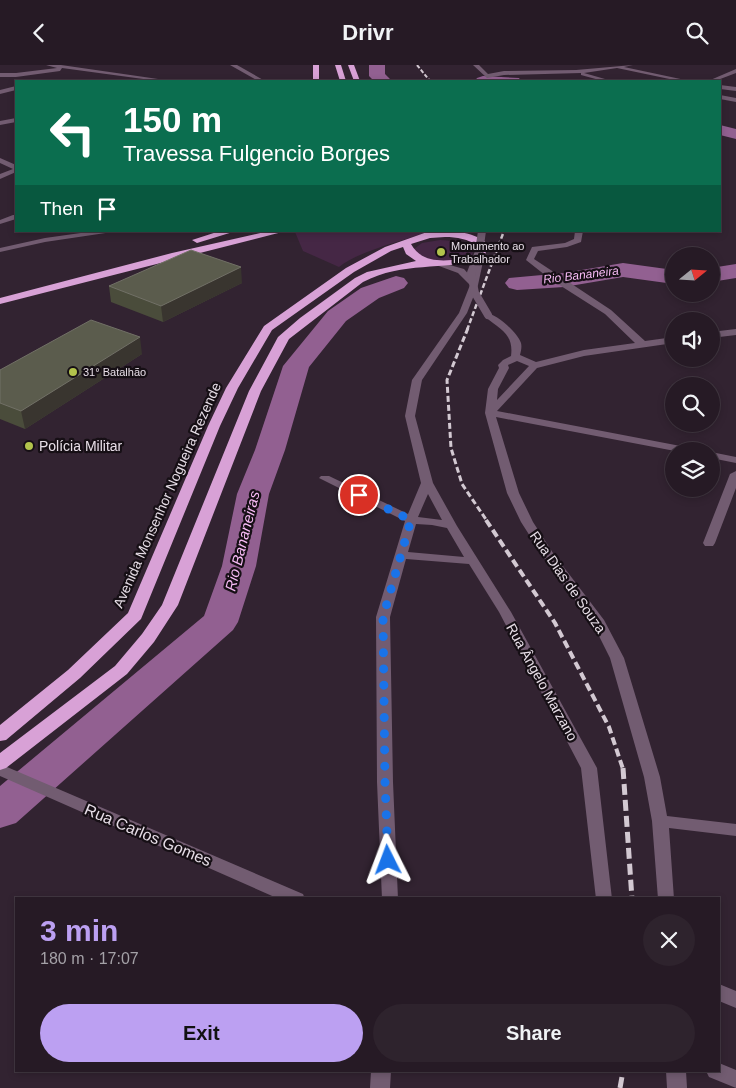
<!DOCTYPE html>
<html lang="en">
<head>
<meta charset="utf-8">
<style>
	:root { --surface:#261a25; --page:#2e232d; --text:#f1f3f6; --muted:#a4a1a7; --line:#423842; --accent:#bca0f2 }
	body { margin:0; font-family:Helvetica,sans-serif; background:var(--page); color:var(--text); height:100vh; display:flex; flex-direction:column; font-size:19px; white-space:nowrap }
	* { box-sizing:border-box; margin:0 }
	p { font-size:16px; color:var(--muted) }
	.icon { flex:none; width:28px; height:28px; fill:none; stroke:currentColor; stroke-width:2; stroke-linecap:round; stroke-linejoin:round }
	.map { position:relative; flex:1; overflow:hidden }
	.sheet { position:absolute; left:15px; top:832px; width:705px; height:175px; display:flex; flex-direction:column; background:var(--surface); border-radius:0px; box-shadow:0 2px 8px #0003,0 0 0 1px var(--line) }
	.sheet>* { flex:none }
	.hud { position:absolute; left:15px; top:15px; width:706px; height:152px; border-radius:0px; box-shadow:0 2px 8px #0003,0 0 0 1px var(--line); background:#0b6e4f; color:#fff; overflow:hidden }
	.needle { width:32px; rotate:72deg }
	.fabs { position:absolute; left:665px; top:182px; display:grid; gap:10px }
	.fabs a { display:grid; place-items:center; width:55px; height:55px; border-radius:50%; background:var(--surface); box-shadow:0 2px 8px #0003,0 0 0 1px var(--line); font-size:25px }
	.pin { position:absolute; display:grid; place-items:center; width:42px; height:42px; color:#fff; margin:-21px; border:2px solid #fff; border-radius:50%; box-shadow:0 1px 5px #0007 }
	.me { position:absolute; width:55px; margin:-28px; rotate:357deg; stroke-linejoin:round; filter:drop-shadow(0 0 4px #0008) }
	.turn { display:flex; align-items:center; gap:18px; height:105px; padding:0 25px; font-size:22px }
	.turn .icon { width:65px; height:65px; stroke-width:2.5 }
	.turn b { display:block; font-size:35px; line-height:42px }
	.then { display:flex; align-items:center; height:48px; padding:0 25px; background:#0003; gap:10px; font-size:19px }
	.round { display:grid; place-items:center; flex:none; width:52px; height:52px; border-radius:26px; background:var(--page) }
	.head { display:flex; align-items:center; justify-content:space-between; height:85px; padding:0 25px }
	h1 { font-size:30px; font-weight:800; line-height:38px; color:var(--accent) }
	.button { display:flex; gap:10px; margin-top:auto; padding:10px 25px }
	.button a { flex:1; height:58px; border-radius:30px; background:var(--accent); color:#111; font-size:20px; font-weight:800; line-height:58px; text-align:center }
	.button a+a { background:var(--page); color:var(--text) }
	header { display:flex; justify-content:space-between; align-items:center; height:65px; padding:0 25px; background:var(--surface); font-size:22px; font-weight:800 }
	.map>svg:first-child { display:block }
</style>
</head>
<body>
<header><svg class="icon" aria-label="back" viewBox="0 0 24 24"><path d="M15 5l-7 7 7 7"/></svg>Drivr<svg class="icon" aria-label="search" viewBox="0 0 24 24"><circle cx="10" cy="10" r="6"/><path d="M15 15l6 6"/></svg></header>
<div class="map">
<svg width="736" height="1023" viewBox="0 0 736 1023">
	<rect width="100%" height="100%" fill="#322331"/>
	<path fill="#452745" d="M431,166c-25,9 -73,20 -92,36l-36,-16 -8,-19z
		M440,175c12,1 26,1 33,11l-1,4 -11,7 -39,-2 -8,-11 8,-6z"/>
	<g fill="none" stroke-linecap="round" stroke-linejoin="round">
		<path fill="#926091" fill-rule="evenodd" d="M369,0h16v9l7,7h-18l-5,-5z
			M483,11l36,2 2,3h-46l2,-3z
			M720,60l16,4v10l-16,-4z
			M623,198l51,7v14l-51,-7 -59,10 -47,3 -8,-2 -4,-5 4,-5 55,-5z
			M736,199v14l-25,4v-14z
			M396,211l8,2 4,5 -4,5 -25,10 -33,23 -37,46 -24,83 -16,44 -13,72 -18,56 -5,8 -217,193 -16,5v-42l204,-170 18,-50 15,-72 18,-44 28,-84 45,-55 33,-23z"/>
		<path fill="#725c71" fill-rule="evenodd" d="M46,0h15l111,16h-14l-96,-13 -2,3 -44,6h-16v-4h16l41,-5z
			M230,0h7l28,16h-7z
			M473,0h6l9,9 16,-3 72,-1 57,-5 -9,2 66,14h-11l-62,-13 -33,5 28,8h-9l-22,-6v-2l-77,2 -17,3z
			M736,4v4l-21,8h-7z
			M720,20l16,2v4l-16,-2z
			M16,21v4l-16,4v-4z
			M720,30l16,3v4l-16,-3z
			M16,53v4l-16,3v-4z
			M0,93l16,7v7l-16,7v-5l13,-5 -13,-6z
			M13,150h3v4l-16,5v-4z
			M95,166h24l-74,11 -45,10v-4l45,-10z
			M575,166h8l-2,11 -14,5 -29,4 -4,8 77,51 34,31 29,-4v6l-90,13 -47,12 -40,43 194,37 5,3h-21l-179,-34 23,76 14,29 20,31 51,67 20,38 36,119 7,39 69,8v12l-67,-8 5,71h-16l-6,-78 -8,-44 -34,-119 -17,-34 -49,-66 -23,-36 -14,-29 -22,-80 3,-24 11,-21 -1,-3 5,-5 8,-4c3,-22 -11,-27 -26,-39v-4c10,-1 33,20 36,30 1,4 0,8 -1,12l16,7 48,-12 51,-7 -30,-29 -55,-35 -24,-19 6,-13 33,-4 9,-4zM517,296l12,5 -32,34 1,-11 11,-21 -1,-3z
			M477,190l7,2 -6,28 -11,28 -45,67 -7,36 18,67 24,43 54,86 86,156 15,131h-16l-15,-131 -82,-156 -30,-48 -63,-5 -16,58 3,165 5,117h-16l-5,-117 -1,-165 29,-96 -86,-43 2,-2h8l79,38 13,-31 -16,-67 7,-36 47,-67 11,-28 -12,-12 -30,-11 4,-2 32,9 7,8zM428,429l14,26 -24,-3zM416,459l16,1 15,3 17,29 -56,-5z
			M736,264v6l-25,3v-6z
			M711,387l25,5v6l-25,-5z
			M736,406v17l-21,55 -2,3h-8l-2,-3 27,-69z
			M0,699l303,130 2,5h-26l-279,-123z
			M719,919l17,7v17l-17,-7z
			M719,998l17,7v18l-27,-11 -3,-6h13z
			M371,1006h20l-1,17h-20z
			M666,1006h20l1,17h-20z"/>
		<path fill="#d8a1d6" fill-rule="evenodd" d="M313,0h6v16h-6z
			M335,0h6l5,16h-6z
			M348,0h6l6,16h-6z
			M220,166h16l-39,12 -5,-3z
			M269,166h17l-286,73v-6l172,-45z
			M430,166c19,0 44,-1 59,14l-6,14c-42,12 -79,2 -120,23l-74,57 -28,52 -83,214 -24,37 -27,32 -121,94 -6,2v-17l115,-87 27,-32 20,-29 87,-214 29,-54 22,-19 55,-40 12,-6 49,-11 -10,-7 -3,-7 -12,4 -37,21 -82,58 -34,58 -18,38 -79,193 -61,59 -74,62 -6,1v-16l68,-55 60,-57 80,-187 18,-38 38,-62 82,-58 39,-21zM445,172c12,0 23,2 33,9l-2,9c-21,6 -53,12 -65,-11l19,-6z"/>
		<path stroke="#d3c9d2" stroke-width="2" stroke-dasharray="4 2" stroke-linecap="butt" d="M417,0l13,16"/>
		<path stroke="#d3c9d2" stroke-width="2.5" stroke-dasharray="5 2.5" stroke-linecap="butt" d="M467,265l37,-99"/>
		<path stroke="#d3c9d2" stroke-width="3" stroke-dasharray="6 3" stroke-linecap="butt" d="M468,263l-21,52 4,68 11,36 25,37"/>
		<path stroke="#d3c9d2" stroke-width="4" stroke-dasharray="8 4" stroke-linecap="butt" d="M486,455l69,103 54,104 14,42"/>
		<path stroke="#d3c9d2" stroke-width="5" stroke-dasharray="11 5" stroke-linecap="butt" d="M623,703l9,131
			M620,1023l3,-17"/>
		<path stroke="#725c71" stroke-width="8" d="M482,166l-3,21 -8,21 4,20 13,22"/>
	</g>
	<path fill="#4a4c3b" d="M242,218l-79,39 -52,-20 -2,-16z
		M142,289l-117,75 -25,-10v-49z"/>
	<path fill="#39352f" d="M241,202l1,16 -79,39 -2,-16z
		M140,272l2,17 -117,75 -4,-18z"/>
	<path fill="#5b5c4d" stroke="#717066" d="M191,185l50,17 -80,39 -52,-20z
		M91,255l49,17 -119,74 -21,-8v-33z"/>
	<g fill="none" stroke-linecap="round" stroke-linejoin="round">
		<path stroke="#1a73e8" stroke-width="9" stroke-dasharray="0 16.2" d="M359,430l52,25 -28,97 2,165 3,78"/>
	</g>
	<g fill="#b2c34c" stroke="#160f15" stroke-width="2">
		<circle cx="441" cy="187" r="5"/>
		<circle cx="73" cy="307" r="5"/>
		<circle cx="29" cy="381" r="5"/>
	</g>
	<g text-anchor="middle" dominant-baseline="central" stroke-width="4.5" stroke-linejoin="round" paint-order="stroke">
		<g font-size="11" fill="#e7dee7" stroke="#160f15" text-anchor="start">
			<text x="451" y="181">Monumento ao<tspan x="451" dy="13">Trabalhador</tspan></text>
			<text x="83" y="307">31° Batalhão</text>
		</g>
		<g font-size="12" font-style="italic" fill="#f8bcf6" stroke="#160f15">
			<text transform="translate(581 210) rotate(-7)">Rio Bananeira</text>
		</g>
		<g font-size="14" fill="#e7dee7" stroke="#160f15" text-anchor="start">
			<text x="39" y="381">Polícia Militar</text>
		</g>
		<g font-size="14" fill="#e7dee7" stroke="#160f15">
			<text transform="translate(167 430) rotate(-66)">Avenida Monsenhor Nogueira Rezende</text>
			<text transform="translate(568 517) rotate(55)">Rua Dias de Souza</text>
			<text transform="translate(542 617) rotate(61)">Rua Ângelo Marzano</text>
		</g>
		<g font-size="15" font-style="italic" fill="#f8bcf6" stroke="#160f15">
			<text transform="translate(242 476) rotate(-76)">Rio Bananeiras</text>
		</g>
		<g font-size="16" fill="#e7dee7" stroke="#160f15">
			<text transform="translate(148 770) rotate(23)">Rua Carlos Gomes</text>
		</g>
	</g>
</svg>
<div class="fabs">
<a><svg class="needle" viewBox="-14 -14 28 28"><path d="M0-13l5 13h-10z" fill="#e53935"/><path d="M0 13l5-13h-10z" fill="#a4a1a7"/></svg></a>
<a><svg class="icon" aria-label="sound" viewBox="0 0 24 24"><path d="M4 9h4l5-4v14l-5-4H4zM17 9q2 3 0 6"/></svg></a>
<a><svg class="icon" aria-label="search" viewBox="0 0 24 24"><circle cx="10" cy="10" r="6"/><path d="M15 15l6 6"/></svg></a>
<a><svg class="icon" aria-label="layers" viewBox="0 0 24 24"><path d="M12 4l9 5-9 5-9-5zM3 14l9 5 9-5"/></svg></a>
</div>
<div class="pin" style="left:359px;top:430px;background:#d93025"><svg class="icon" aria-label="arrive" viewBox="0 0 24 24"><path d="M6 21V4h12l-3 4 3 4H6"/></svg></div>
<svg class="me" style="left:388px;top:795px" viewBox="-20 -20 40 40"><path d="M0-17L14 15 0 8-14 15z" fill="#1a73e8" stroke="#fff" stroke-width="4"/></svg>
<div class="hud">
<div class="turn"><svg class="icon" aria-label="left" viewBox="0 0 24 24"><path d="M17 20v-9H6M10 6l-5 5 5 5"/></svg><div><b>150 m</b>Travessa Fulgencio Borges</div></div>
<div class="then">Then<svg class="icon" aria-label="arrive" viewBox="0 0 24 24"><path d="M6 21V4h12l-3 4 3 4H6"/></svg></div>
</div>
<section class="sheet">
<div class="head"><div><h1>3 min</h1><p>180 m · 17:07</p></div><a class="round"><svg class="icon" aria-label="close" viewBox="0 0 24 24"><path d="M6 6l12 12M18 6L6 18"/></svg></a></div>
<div class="button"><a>Exit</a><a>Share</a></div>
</section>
</div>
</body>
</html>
